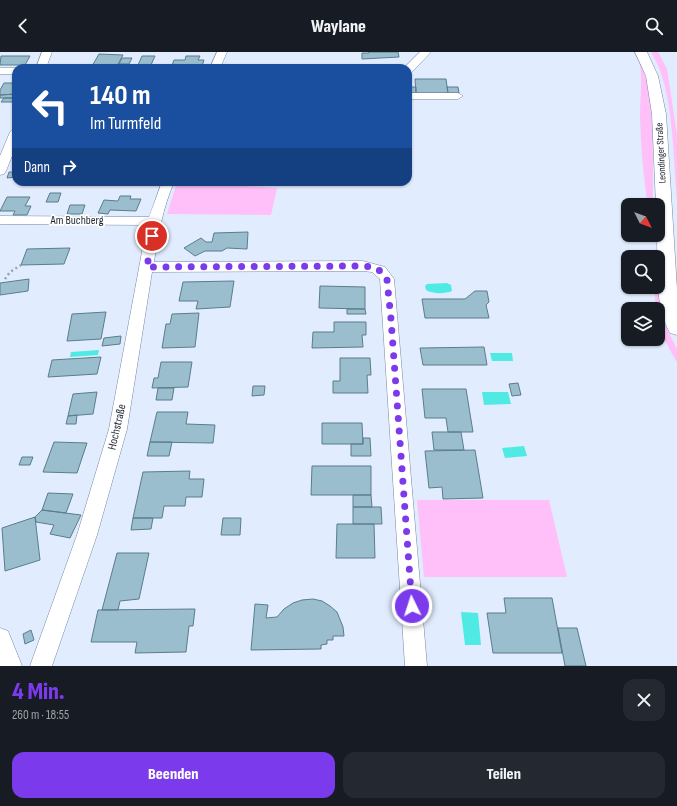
<!DOCTYPE html>
<html lang="de">
<head>
<meta charset="utf-8">
<style>
	:root { --surface:#171b24; --page:#242831; --text:#f1f3f6; --muted:#9ea1a6; --accent:#7c3aed }
	body { margin:0; font-family:"Sofia Sans Condensed",sans-serif; background:var(--page); color:var(--text); height:100vh; display:flex; flex-direction:column; font-size:15px; white-space:nowrap }
	* { box-sizing:border-box; margin:0 }
	p { font-size:13px; color:var(--muted) }
	.icon { flex:none; width:22px; height:22px; fill:none; stroke:currentColor; stroke-width:2; stroke-linecap:round; stroke-linejoin:round }
	.map { position:relative; height:614px; overflow:hidden }
	.panel { display:flex; flex-direction:column; background:var(--surface); flex:1 }
	.panel>* { flex:none }
	.guide { position:absolute; left:12px; top:12px; width:400px; height:122px; border-radius:12px; box-shadow:0 1px 3px #0004; background:#1a4fa0; color:#fff; overflow:hidden }
	.needle { width:26px; rotate:132deg }
	.tools { position:absolute; left:621px; top:146px; display:grid; gap:8px }
	.tools a { display:grid; place-items:center; width:44px; height:44px; border-radius:8px; background:var(--surface); box-shadow:0 1px 3px #0004; font-size:20px }
	.pin { position:absolute; display:grid; place-items:center; width:34px; height:34px; color:#fff; margin:-17px; border:2px solid #fff; border-radius:50%; box-shadow:0 1px 4px #0007 }
	.me { position:absolute; width:44px; margin:-22px; rotate:356deg; stroke-linejoin:round; filter:drop-shadow(0 0 3px #0008) }
	.turn { display:flex; align-items:center; gap:14px; height:84px; padding:0 12px; font-size:18px }
	.turn .icon { width:52px; height:52px; stroke-width:2.5 }
	.turn b { display:block; font-size:28px; line-height:34px }
	.then { display:flex; align-items:center; height:38px; padding:0 12px; background:#0003; gap:8px; font-size:15px }
	.round { display:grid; place-items:center; flex:none; width:42px; height:42px; border-radius:12px; background:var(--page) }
	.overview { display:flex; align-items:center; justify-content:space-between; height:68px; padding:0 12px }
	h1 { font-size:24px; font-weight:800; line-height:30px; color:var(--accent) }
	.button { display:flex; gap:8px; margin-top:auto; padding:8px 12px }
	.button a { flex:1; height:46px; border-radius:12px; background:var(--accent); color:#fff; font-size:16px; font-weight:800; line-height:46px; text-align:center }
	.button a+a { background:var(--page); color:var(--text) }
	header { display:flex; justify-content:space-between; align-items:center; height:52px; padding:0 12px; background:var(--surface); font-size:18px; font-weight:800 }
	.map>svg:first-child { display:block }
</style>
</head>
<body>
<header><svg class="icon" aria-label="back" viewBox="0 0 24 24"><path d="M15 5l-7 7 7 7"/></svg>Waylane<svg class="icon" aria-label="search" viewBox="0 0 24 24"><circle cx="10" cy="10" r="6"/><path d="M15 15l6 6"/></svg></header>
<div class="map">
<svg width="677" height="614" viewBox="0 0 677 614">
	<rect width="100%" height="100%" fill="#e1ecfe"/>
	<path fill="#ffbff8" d="M651,0h7l9,17 10,66v65c-4,-43 -3,-113 -26,-148z
		M639,8c18,34 13,105 14,145h-5c-5,-30 -7,-59 -8,-89 0,-19 3,-38 -1,-56z
		M177,130l100,6 -6,27 -104,-1z
		M658,205l4,54 6,20 9,18v13c-10,-16 -19,-33 -19,-53h-2l-2,-22h4z
		M417,448h132l18,77h-143z"/>
	<path fill="#50eae5" d="M447,231l4,2 1,6c-7,3 -20,3 -26,-1l-1,-4 2,-2z
		M99,298l-1,5 -28,2 1,-5z
		M490,301h22l1,8h-21z
		M482,340h26l3,12 -27,1z
		M524,394l3,10 -22,2 -3,-10z
		M461,560l17,1 3,32h-16z"/>
	<path fill="#9abece" stroke="#5a7d8c" d="M369,0h29l1,5 -37,2v-6h7z
		M99,2l24,1 -6,11h-25z
		M1,4h29l-5,9h-25z
		M142,4h13l-4,9h-13z
		M186,4h14l-2,4h6l-2,6 -31,2 3,-8h11z
		M122,6h10l-3,6h-10z
		M415,27h31l2,14h-32z
		M4,31h12v11l-16,1v-5z
		M408,35h8v6h-8z
		M447,35h11l1,6h-11z
		M16,42v4h-16v-3z
		M4,46h12l-3,4h-12z
		M9,120h7v5l-9,1z
		M235,130h35l-1,3 -34,-1z
		M50,141h11l-3,9h-12z
		M120,144h11l-1,3h11l-5,12 -26,-1 -2,4 -10,-1 6,-13 14,1z
		M7,145h23l-5,9h6l-4,9h-14l2,-4h-15z
		M70,153h15l-3,9h-15z
		M248,180l-1,17 -20,-1 -5,3h-17l-10,5 -11,-8 17,-10 5,4h6l2,-9z
		M70,196l-6,16 -43,1 6,-16z
		M29,227l-1,12 -28,4v-12z
		M234,229l-4,26 -34,2 2,-8h-19l4,-19z
		M320,234l45,1v22l-46,-1z
		M475,239h12l2,11 -3,3 3,13h-64l-3,-19h43z
		M347,257h18l1,5h-19z
		M106,260l-5,27 -34,2 5,-27z
		M199,261l-4,34 -33,1 4,-24h4l2,-10z
		M334,270h32v13h-4l1,12 -51,1 1,-16h21z
		M121,284l-1,8 -18,2 2,-8z
		M484,295l3,18h-64l-3,-17z
		M101,305l-4,17 -49,3 4,-17z
		M340,306h30l1,17h-4l1,18h-35v-12h7z
		M161,310h31l-4,25 -36,1 2,-10h4z
		M518,331l3,12 -9,1 -3,-12z
		M253,334h12l-1,9 -12,1z
		M158,336h16l-2,12h-16z
		M422,337h44l7,43h-25l-2,-14h-21z
		M97,340l-4,22 -25,2 5,-22z
		M157,360h31l-2,12 29,1 -2,18 -63,-1z
		M77,363l-1,9h-10l2,-8z
		M322,371h40l1,21h-41z
		M432,380h29l3,18h-30z
		M363,386h7l1,18h-20v-12h12z
		M54,390l33,1 -10,30 -34,-1z
		M150,390h22l-3,14h-22z
		M475,398l8,48 -40,1 -1,-12 -13,1 -4,-37z
		M22,405h11l-3,8h-11z
		M312,414h59v29h-60z
		M190,419l-1,8h15l-2,18h-16l-1,9h-21l-2,12h-29l10,-46z
		M48,441l25,1 -7,19 -24,-3z
		M353,443h18l1,12h-19z
		M353,455h28l1,17h-29z
		M42,458l39,5 -11,23 -20,-4 4,-9 -18,-3 -1,-5z
		M35,465l5,43 -35,11 -3,-43z
		M133,466h20l-2,11 -20,1z
		M223,466h18l-1,17h-19z
		M337,472h37l1,34h-39z
		M117,501h32l-10,46 -19,2 -2,9h-16z
		M504,546h48l10,55h-69l-6,-40h19z
		M313,547l9,2 8,5 7,6 6,15 1,9h-11v4h-6v4l-6,1v4l-70,1 4,-46 13,1 -2,13 11,-1 7,-8 9,-6 9,-3z
		M195,557l-2,17h-4l-3,26 -51,1 2,-11h-46l7,-32z
		M558,576h19l9,38h-21z
		M31,578l3,10 -9,4 -2,-10z"/>
	<g fill="none" stroke-linecap="round" stroke-linejoin="round">
		<g stroke="#7788a3" stroke-width="1">
			<path id="minor" d="M42,0h10l-6,16h-10z
				M217,0h10l-7,16h-10z
				M420,0h11l-19,20 -4,1v-5h-4z
				M0,16h16v6h-16z
				M408,41h50l5,3 -5,3h-50z
				M16,77v17l-10,25 -2,3 -4,1v-19l10,-24 2,-2z
				M162,130h12c-11,26 -16,52 -20,80l209,-1 22,6 9,12 33,387h-22l-25,-387 -8,-7 -9,-1 -211,1 -25,157 -30,106 -45,131h-22l47,-131 32,-106 38,-204 -147,-1v-8l149,1z
				M0,576l8,3 14,35h-22z"/>
		</g>
		<g stroke="#7788a3" stroke-width="1">
			<path id="tertiary" d="M635,0h12l11,24 8,38 11,175v46l-7,-2c-16,-29 -12,-67 -13,-98h1v-30h-2l-4,-91 -6,-38z"/>
		</g>
		<path stroke="#97a1b0" stroke-width="2.5" stroke-dasharray="2 3" stroke-linecap="butt" d="M5,227l5,-7 11,-7"/>
		<use href="#minor" fill="#fff" fill-rule="evenodd"/>
		<use href="#tertiary" fill="#fff" fill-rule="evenodd"/>
	</g>
	<g fill="none" stroke-linecap="round" stroke-linejoin="round">
		<path stroke="#7c3aed" stroke-width="7" stroke-dasharray="0 12.6" d="M152,184l-5,31 216,-1c11,1 19,3 24,14l4,39 21,287"/>
	</g>
	<g text-anchor="middle" dominant-baseline="central" stroke-width="3.5" stroke-linejoin="round" paint-order="stroke">
		<g font-size="10" fill="#1e2530" stroke="#fff">
			<text transform="translate(661 101) rotate(-93)">Leondinger Straße</text>
		</g>
		<g font-size="12" fill="#1e2530" stroke="#fff">
			<text x="77" y="168">Am Buchberg</text>
			<text transform="translate(117 375) rotate(-77)">Hochstraße</text>
		</g>
	</g>
</svg>
<div class="tools">
<a><svg class="needle" viewBox="-14 -14 28 28"><path d="M0-13l5 13h-10z" fill="#e53935"/><path d="M0 13l5-13h-10z" fill="#9ea1a6"/></svg></a>
<a><svg class="icon" aria-label="search" viewBox="0 0 24 24"><circle cx="10" cy="10" r="6"/><path d="M15 15l6 6"/></svg></a>
<a><svg class="icon" aria-label="layers" viewBox="0 0 24 24"><path d="M12 4l9 5-9 5-9-5zM3 14l9 5 9-5"/></svg></a>
</div>
<div class="pin" style="left:152px;top:184px;background:#d93025"><svg class="icon" aria-label="arrive" viewBox="0 0 24 24"><path d="M6 21V4h12l-3 4 3 4H6"/></svg></div>
<svg class="me" style="left:412px;top:554px" viewBox="-20 -20 40 40"><circle r="17" fill="#7c3aed" stroke="#fff" stroke-width="3"/><path d="M0-11L8 9 0 5-8 9z" fill="#fff"/></svg>
<div class="guide">
<div class="turn"><svg class="icon" aria-label="left" viewBox="0 0 24 24"><path d="M17 20v-9H6M10 6l-5 5 5 5"/></svg><div><b>140 m</b>Im Turmfeld</div></div>
<div class="then">Dann<svg class="icon" aria-label="right" viewBox="0 0 24 24"><path d="M7 20v-9h11M14 6l5 5-5 5"/></svg></div>
</div>
</div>
<section class="panel">
<div class="overview"><div><h1>4 Min.</h1><p>260 m · 18:55</p></div><a class="round"><svg class="icon" aria-label="close" viewBox="0 0 24 24"><path d="M6 6l12 12M18 6L6 18"/></svg></a></div>
<div class="button"><a>Beenden</a><a>Teilen</a></div>
</section>
</body>
</html>
